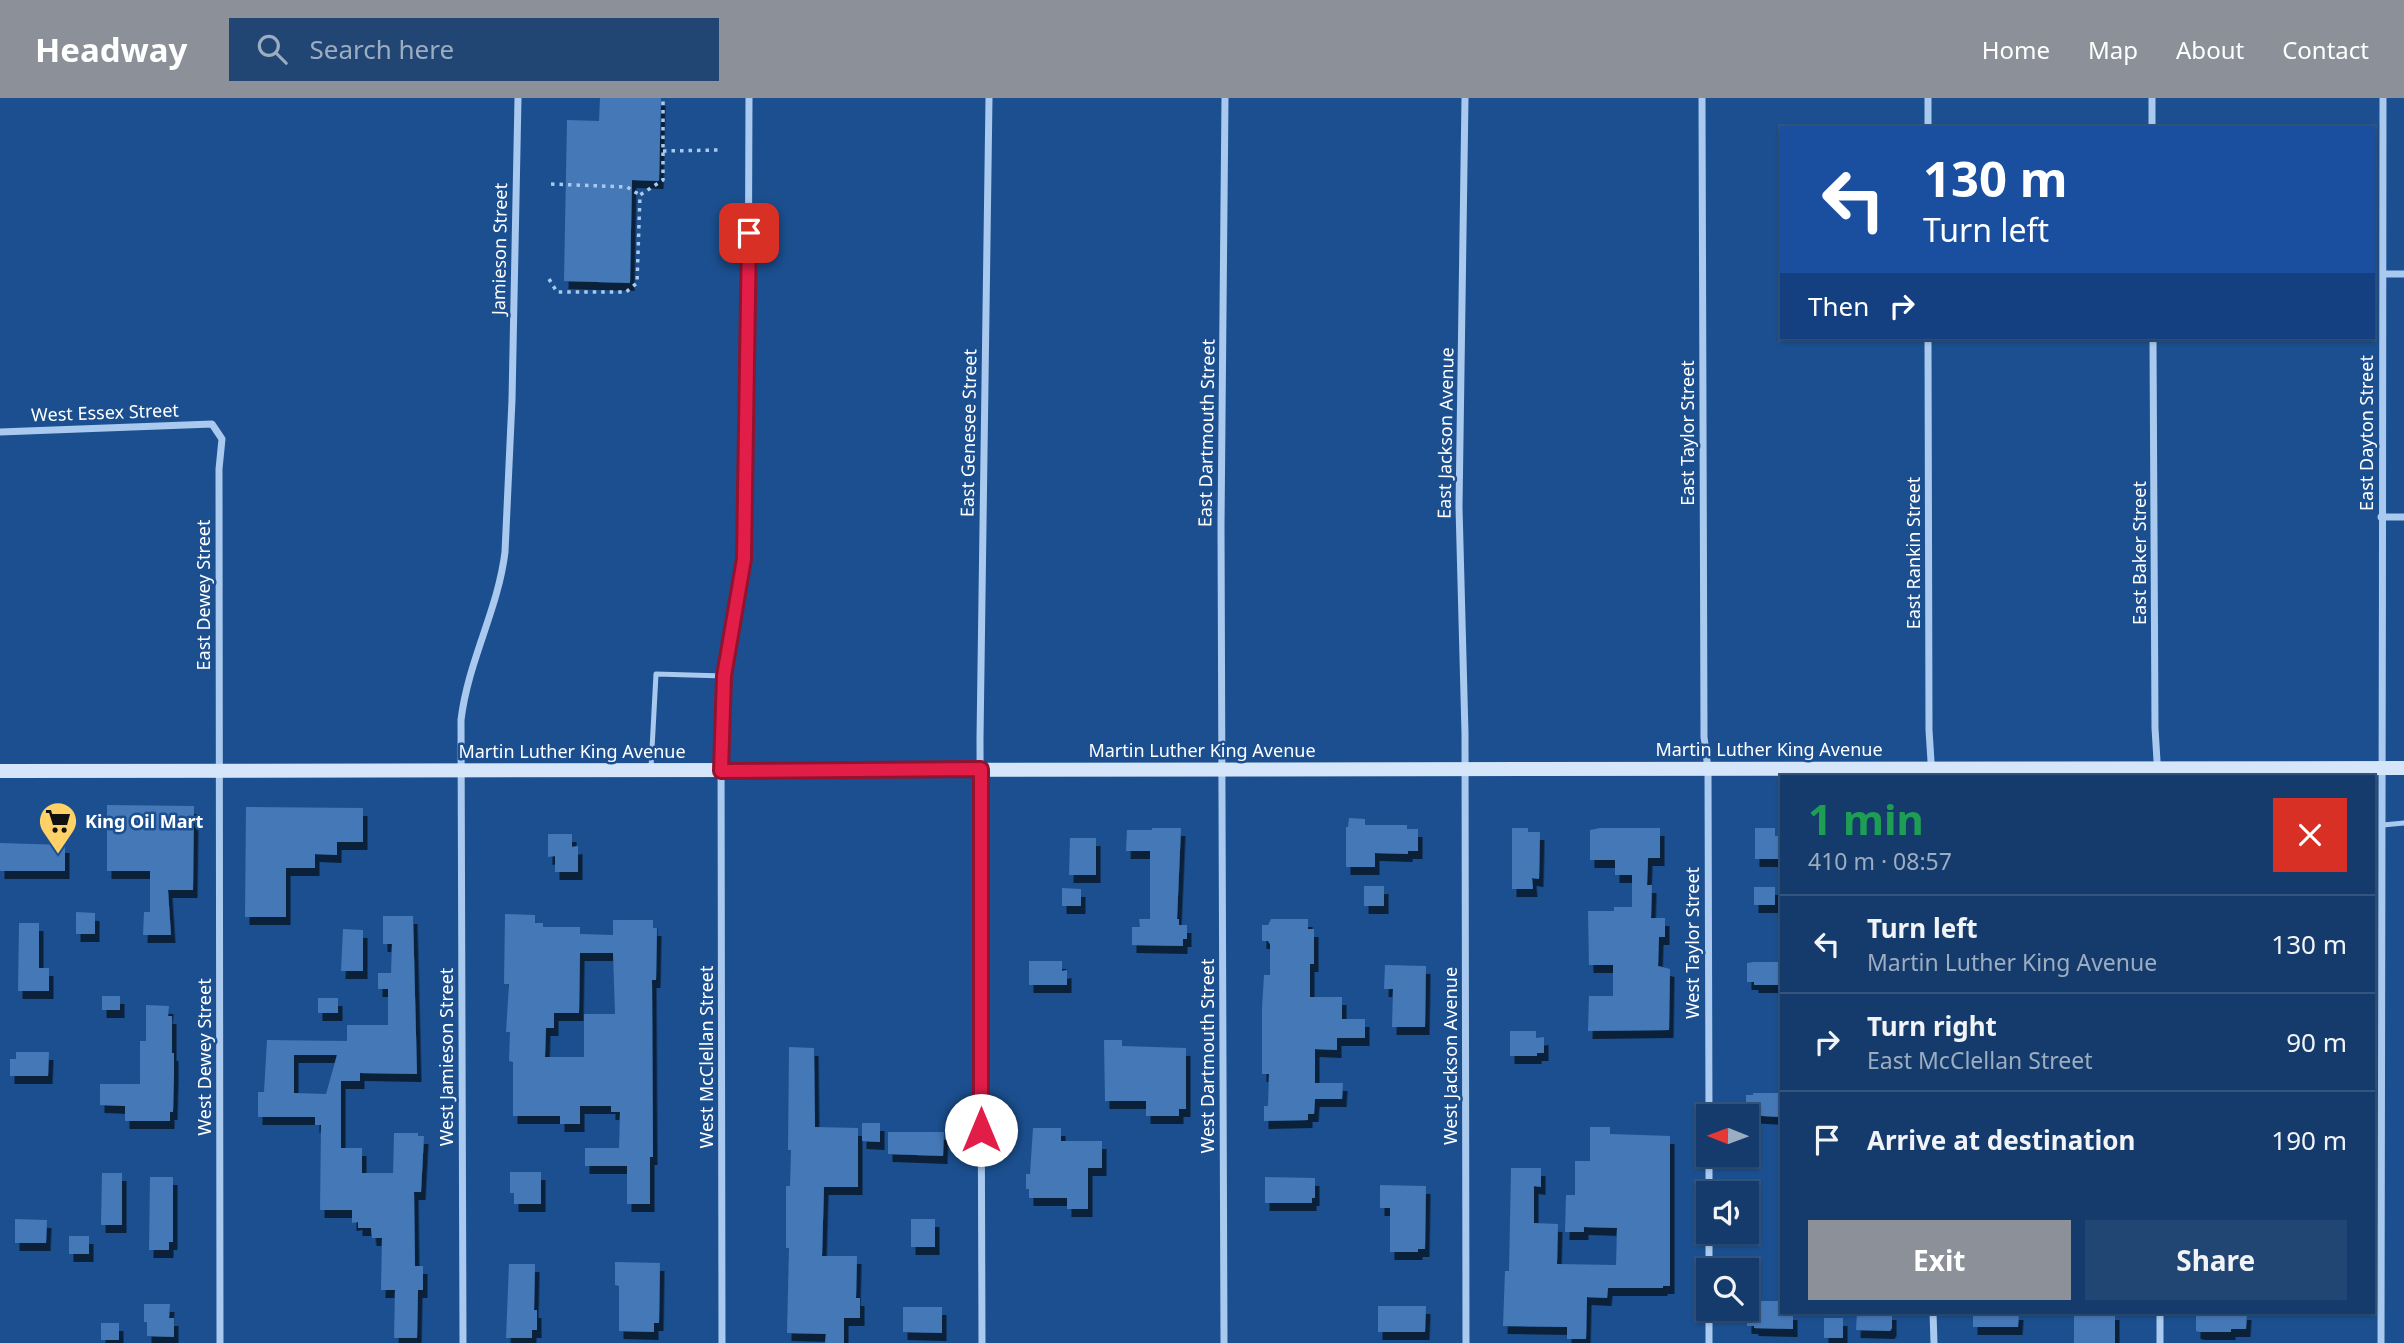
<!DOCTYPE html>
<html lang="en">
<head>
<meta charset="utf-8">
<style>
	:root { --surface:#143b6b; --page:#214673; --text:#f1f3f6; --muted:#9dadc1; --line:#33557e; --accent:#8c9099 }
	body { margin:0; font-family:"Noto Sans",sans-serif; background:var(--page); color:var(--text); height:100vh; display:flex; flex-direction:column; font-size:26px; white-space:nowrap }
	* { box-sizing:border-box; margin:0 }
	p { font-size:23px; color:var(--muted) }
	.icon { flex:none; width:38px; height:38px; fill:none; stroke:currentColor; stroke-width:2; stroke-linecap:round; stroke-linejoin:round }
	.map { position:relative; flex:1; overflow:hidden }
	.sheet { position:absolute; left:1780px; top:677px; width:595px; height:539px; display:flex; flex-direction:column; background:var(--surface); border-radius:0px; box-shadow:0 2px 5px #0004,0 0 0 2px var(--line) }
	.sheet>* { flex:none }
	.banner { position:absolute; left:1780px; top:28px; width:595px; height:214px; border-radius:0px; box-shadow:0 2px 5px #0004,0 0 0 2px var(--line); background:#1a4fa0; color:#fff; overflow:hidden }
	.needle { width:46px; rotate:271deg }
	.buttons { position:absolute; left:1696px; top:1006px; display:grid; gap:14px }
	.buttons a { display:grid; place-items:center; width:63px; height:63px; border-radius:0px; background:var(--surface); box-shadow:0 2px 5px #0004,0 0 0 2px var(--line); font-size:35px }
	.pin { position:absolute; display:grid; place-items:center; width:60px; height:60px; color:#fff; margin:-30px; border-radius:14px; box-shadow:0 4px 10px #0006 }
	.me { position:absolute; width:77px; margin:-38px; rotate:0deg; stroke-linejoin:round; filter:drop-shadow(0 0 5px #0008) }
	.turn { display:flex; align-items:center; gap:24px; height:147px; padding:0 28px; font-size:32px }
	.turn .icon { width:91px; height:91px; stroke-width:2.5 }
	.turn b { display:block; font-size:49px; line-height:60px }
	.then { display:flex; align-items:center; height:66px; padding:0 28px; background:#0003; gap:14px; font-size:26px }
	.round { display:grid; place-items:center; flex:none; width:74px; height:74px; border-radius:0px; background:var(--page) }
	.overview { display:flex; align-items:center; justify-content:space-between; height:119px; padding:0 28px }
	h1 { font-size:42px; font-weight:700; line-height:52px; color:#1e9e55 }
	.primary-button { display:flex; gap:14px; margin-top:auto; padding:14px 28px }
	.primary-button a { flex:1; height:80px; border-radius:0px; background:var(--accent); color:#fff; font-size:28px; font-weight:700; line-height:80px; text-align:center }
	.primary-button a+a { background:var(--page); color:var(--text) }
	ul { padding:0; list-style:none }
	li { display:flex; align-items:center; gap:21px; height:98px; padding:0 28px; border-top:2px solid var(--line) }
	li div { flex:1 }
	li b { display:block; font-size:26px }
	li em { font-style:normal }
	header { display:flex; align-items:center; gap:42px; box-sizing:border-box; height:98px; padding:0 35px; background:var(--accent); color:#fff }
	header strong { font-size:33px }
	nav { display:flex; gap:38px; margin-inline-start:auto; font-size:24px }
	.search { width:490px; height:63px; background:var(--page); display:flex; align-items:center; gap:18px; box-sizing:border-box; padding:0 24px; border-radius:0px; color:var(--muted); font-size:26px }
	.map>svg:first-child { display:block }
</style>
</head>
<body>
<header>
<strong>Headway</strong>
<div class="search"><svg class="icon" aria-label="search" viewBox="0 0 24 24"><circle cx="10" cy="10" r="6"/><path d="M15 15l6 6"/></svg>Search here</div>
<nav><a>Home</a><a>Map</a><a>About</a><a>Contact</a></nav>
</header>
<div class="map">
<svg width="2404" height="1245" viewBox="0 0 2404 1245">
	<defs>
		<filter id="shadow"><feDropShadow dx="4.5" dy="8" stdDeviation="0" flood-color="#0009"/></filter>
	</defs>
	<rect width="100%" height="100%" fill="#1b4f8f"/>
	<path fill="#4478b7" fill-rule="evenodd" filter="url(#shadow)" d="M600,0h61l-2,83 -27,-1 -2,103 -66,-2 3,-161 32,1z
		M107,707l87,1 -1,84h-25l3,45h-28l1,-23h6v-41h-43z
		M246,709l117,1v34h-26v13l-22,-1v14h-29v49h-41z
		M1349,720l16,1v6h42v4h11v22h-10v3l-33,-1v14h-29v-40h2z
		M1152,730h29l-4,91h2v6h8v14h-4v7l-51,-1v-18h8l-1,-8h11v-68h-24l1,-21h25z
		M1512,730h16v4h12l-1,47 -7,-1 1,11h-21z
		M1600,730h60v30h-12l-1,27h5l-1,33h14v19h-6l-1,29 12,3 -1,61 -81,1 1,-35h24v-31h-24l-1,-54h26v-4h18v-32h-17v-15h-25v-30z
		M1755,730h20v8h7v23h-27z
		M548,736h24v13l6,-1v26h-23v-16l-7,1z
		M1070,740h26v37h-27z
		M0,745l65,2v26h-65z
		M1364,788h20v20h-20z
		M1754,789h21v18h-21z
		M1062,790l19,1v17h-19z
		M76,814l19,1v21h-19z
		M505,816l30,1v8h8v4h37v7l33,1v-15h40v8h4l-1,52h-4l1,177h-3v47h-23v-38h-42v-18h34l1,-36h-9v-6h-31v18h-20v-8h-47v-54l-4,-1 1,-29h-4l3,-48h-5zM580,855h33l2,61h-31v43h-39l1,-29h8v-15h25z
		M383,818h30l4,158 -57,-1v8h-19v67h21v25h31l1,-40h24v3h6l-3,56h-7l1,74h8v24h-5l-1,48h-23l1,-48h-14l1,-52h-10l-1,-10h-13v-6l-6,1v-13h-32l1,-85h-6v-8h-57v-25h6l3,-52 80,1v-16h41v-36h-10v-16h13l1,-29h-9zM294,957h43l-11,39 -32,-1z
		M1271,821h37v10h6v35h-4v33h32v22h23v19h-28v12l-22,-1v34h28l-1,16h-27l-1,15h-6v6l-44,1v-15h4l1,-32h-7v-66l2,-33h6v-31l-2,-3h-6v-16h6z
		M19,825h20v45h10v23h-31z
		M343,831l20,1v41h-22z
		M1029,863h33v10l5,-1v15h-38z
		M1754,864h27v23h-27v-3h-7v-19z
		M1385,867l41,1 -1,61h-33l1,-38h-9z
		M102,898h18v14h-18z
		M318,900h20v15h-20z
		M146,907l23,1 -1,10h4v37h2v20l-1,39h-3v9h-45v-15l-25,-1v-21h40v-43h6z
		M1510,933h26v7l8,-1v16h-7v3h-27z
		M1104,942h18v6l64,2v61h-7v7h-33v-15h-41z
		M789,949l25,1 1,79 43,1v59h-34l-2,69h35l-1,42h4v20h-16v25h-19l1,-9 -39,-1 2,-85h-3v-62h4l1,-36h-3z
		M16,954h33l-1,24h-38v-17h6z
		M1753,995h29v24l-36,-2v-20h7z
		M862,1025h18v19l-18,-1z
		M1590,1029h20v7l60,2v150h-7v2h-55l-1,10 -20,-1 -1,42h-19v-12l-64,-1 2,-55h4l2,-103h30v19l-7,-1v37l24,1 -1,40 59,1 1,-37 -33,-1v5h-19l1,-37h9v-34h15z
		M1033,1030h28v13h41v27h-14v41h-21v-11h-38v-9h-3v-15h4z
		M888,1034h56l-1,24 -55,-2z
		M510,1074h31v32h-27v-11h-4z
		M102,1075h20v52h-21z
		M150,1079h23v65h-4v8h-20z
		M1265,1079l50,1v20h-3v5h-47z
		M1380,1087l46,1 -1,63h-7v3h-28v-44h-10z
		M15,1121l32,1 -1,23h-31z
		M911,1121h24v28h-24z
		M69,1138h20v18h-20z
		M615,1164l45,1 -1,60h-5v9l-35,-1v-45l-4,-1z
		M509,1166h26l-1,46h3v20h-5v8h-26z
		M1755,1203h27v11h11v17l-39,-1v-2h-7v-22h8z
		M144,1206h26l-1,14h5v19l-27,-1v-14h-3z
		M1378,1208h48l-1,26h-47z
		M903,1209h39v26l-39,-1z
		M1857,1214h35v16l-2,3 -34,-1z
		M1973,1214h46l-1,15h-45z
		M2074,1214h41v31h-41z
		M2196,1214h51l-1,17h-15v3h-31l-4,-1z
		M1824,1220h19v20h-19z
		M101,1225h18v17h-18z"/>
	<g fill="none" stroke-linecap="round" stroke-linejoin="round">
		<path stroke="#a9c9ee" stroke-width="3.5" stroke-dasharray="3.5 5" stroke-linecap="butt" d="M663,53l58,-1
			M551,86l76,3 13,8
			M549,181l8,13h69l11,-9 3,-88 23,-15v-82"/>
		<path stroke="#a9c9ee" stroke-width="5" d="M651,670l5,-94 68,2
			M2383,727l21,-2"/>
		<path stroke="#a9c9ee" stroke-width="7" d="M1465,0l-6,409 6,226 1,610
			M1702,0l2,639 4,32 1,347
			M1928,0v30
			M2152,0v30
			M2383,176h21
			M1928,240l1,392 3,47
			M2153,240l2,390 3,49
			M0,334l212,-8 10,15 -3,30 1,874
			M2381,419h23
			M1709,1057v39
			M1709,1134v38
			M1709,1211v34
			M1933,1214l1,31
			M463,1245l-2,-623c7,-59 37,-110 44,-168l7,-152 6,-302
			M722,1245l-1,-614 3,-53 20,-117 4,-191 1,-270
			M982,1245l-2,-604 9,-641
			M1224,1245l-3,-817 4,-428
			M2160,1245v-31
			M2381,1245c2,-415 1,-830 2,-1245"/>
		<path stroke="#d6e6fa" stroke-width="14" d="M0,673l2404,-3"/>
	</g>
	<g fill="none" stroke-linecap="round" stroke-linejoin="round">
		<g stroke="#92132f" stroke-width="18">
			<path id="route" d="M749,135l-5,326 -20,117 -3,95 260,-2v361"/>
		</g>
		<use href="#route" stroke="#e11d48" stroke-width="12"/>
	</g>
	<defs>
		<g id="supermarket-pin" transform="scale(2.0125)"><path d="M0 17L-7.5 6A9.5 9.5 0 1 1 7.5 6Z" fill="#ffd166" stroke="#1b4f8f"/><path d="M-6-5.5h2.5l.6 2H6L4.5 2H-2.5L-4.4-4H-6ZM-1.5 3.2a1.3 1.3 0 1 0 .1 0ZM3 3.2a1.3 1.3 0 1 0 .1 0Z" fill="#111"/></g>
	</defs>
	<g fill-rule="evenodd">
		<use href="#supermarket-pin" x="58" y="723"/>
	</g>
	<g text-anchor="middle" dominant-baseline="central" stroke-width="5" stroke-linejoin="round" paint-order="stroke">
		<g font-size="18" fill="#fff" stroke="#1b4f8f">
			<text transform="translate(499 151) rotate(-89)">Jamieson Street</text>
			<text transform="translate(105 314) rotate(-2)">West Essex Street</text>
			<text transform="translate(968 335) rotate(-89)">East Genesee Street</text>
			<text transform="translate(1206 335) rotate(-89)">East Dartmouth Street</text>
			<text transform="translate(1445 335) rotate(-89)">East Jackson Avenue</text>
			<text transform="translate(1687 335) rotate(-90)">East Taylor Street</text>
			<text transform="translate(2366 335) rotate(-90)">East Dayton Street</text>
			<text transform="translate(1913 455) rotate(-90)">East Rankin Street</text>
			<text transform="translate(2139 455) rotate(-90)">East Baker Street</text>
			<text transform="translate(203 497) rotate(-90)">East Dewey Street</text>
			<text x="1769" y="651">Martin Luther King Avenue</text>
			<text x="1202" y="652">Martin Luther King Avenue</text>
			<text x="572" y="653">Martin Luther King Avenue</text>
			<text transform="translate(1692 845) rotate(-90)">West Taylor Street</text>
			<text transform="translate(1207 958) rotate(-90)">West Dartmouth Street</text>
			<text transform="translate(1450 958) rotate(-90)">West Jackson Avenue</text>
			<text transform="translate(204 959) rotate(-90)">West Dewey Street</text>
			<text transform="translate(446 959) rotate(-90)">West Jamieson Street</text>
			<text transform="translate(706 959) rotate(-90)">West McClellan Street</text>
		</g>
		<g font-size="18" font-weight="bold" fill="#fff" stroke="#1b4f8f" text-anchor="start">
			<text x="85" y="723">King Oil Mart</text>
		</g>
	</g>
</svg>
<div class="buttons">
<a><svg class="needle" viewBox="-14 -14 28 28"><path d="M0-13l5 13h-10z" fill="#e53935"/><path d="M0 13l5-13h-10z" fill="#9dadc1"/></svg></a>
<a><svg class="icon" aria-label="sound" viewBox="0 0 24 24"><path d="M4 9h4l5-4v14l-5-4H4zM17 9q2 3 0 6"/></svg></a>
<a><svg class="icon" aria-label="search" viewBox="0 0 24 24"><circle cx="10" cy="10" r="6"/><path d="M15 15l6 6"/></svg></a>
</div>
<div class="pin" style="left:749px;top:135px;background:#d93025"><svg class="icon" aria-label="arrive" viewBox="0 0 24 24"><path d="M6 21V4h12l-3 4 3 4H6"/></svg></div>
<svg class="me" style="left:981px;top:1032px" viewBox="-20 -20 40 40"><circle r="19" fill="#fff"/><path d="M0-13L10 11 0 6-10 11z" fill="#e11d48"/></svg>
<div class="banner">
<div class="turn"><svg class="icon" aria-label="left" viewBox="0 0 24 24"><path d="M17 20v-9H6M10 6l-5 5 5 5"/></svg><div><b>130 m</b>Turn left</div></div>
<div class="then">Then<svg class="icon" aria-label="right" viewBox="0 0 24 24"><path d="M7 20v-9h11M14 6l5 5-5 5"/></svg></div>
</div>
<section class="sheet">
<div class="overview"><div><h1>1 min</h1><p>410 m · 08:57</p></div><a class="round" style="background:#d93025;color:#fff"><svg class="icon" aria-label="close" viewBox="0 0 24 24"><path d="M6 6l12 12M18 6L6 18"/></svg></a></div>
<ul>
<li><svg class="icon" aria-label="left" viewBox="0 0 24 24"><path d="M17 20v-9H6M10 6l-5 5 5 5"/></svg><div><b>Turn left</b><p>Martin Luther King Avenue</p></div><em>130 m</em></li>
<li><svg class="icon" aria-label="right" viewBox="0 0 24 24"><path d="M7 20v-9h11M14 6l5 5-5 5"/></svg><div><b>Turn right</b><p>East McClellan Street</p></div><em>90 m</em></li>
<li><svg class="icon" aria-label="arrive" viewBox="0 0 24 24"><path d="M6 21V4h12l-3 4 3 4H6"/></svg><div><b>Arrive at destination</b></div><em>190 m</em></li>
</ul>
<div class="primary-button"><a>Exit</a><a>Share</a></div>
</section>
</div>
</body>
</html>
